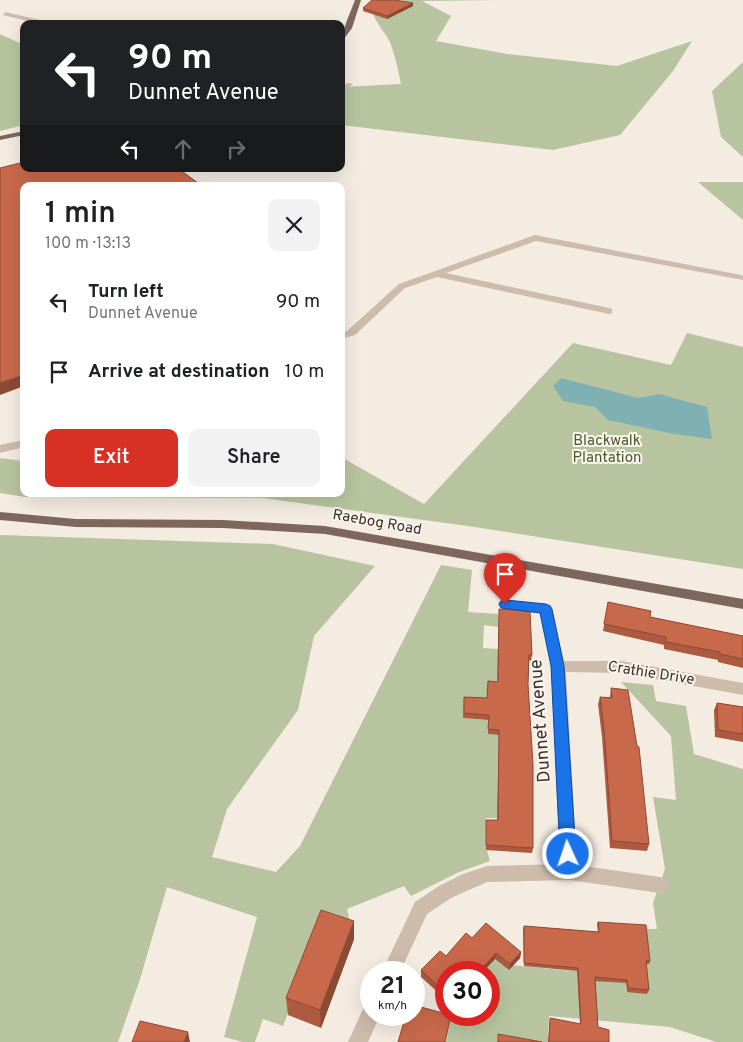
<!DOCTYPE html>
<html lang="en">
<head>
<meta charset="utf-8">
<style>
	:root { --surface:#fff; --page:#f2f2f2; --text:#202124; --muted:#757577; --accent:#d93025 }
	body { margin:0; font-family:Overpass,sans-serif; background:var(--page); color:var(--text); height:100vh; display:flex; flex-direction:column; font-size:19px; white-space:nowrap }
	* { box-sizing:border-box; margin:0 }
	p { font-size:16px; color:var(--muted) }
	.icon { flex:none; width:28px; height:28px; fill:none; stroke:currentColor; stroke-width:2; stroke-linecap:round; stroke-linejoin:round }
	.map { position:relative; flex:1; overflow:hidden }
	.panel { position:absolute; left:20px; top:182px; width:325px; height:315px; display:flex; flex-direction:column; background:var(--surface); border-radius:10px; box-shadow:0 5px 20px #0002 }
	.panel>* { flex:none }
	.top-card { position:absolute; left:20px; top:20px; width:325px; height:152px; border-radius:10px; box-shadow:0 5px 20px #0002; background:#202124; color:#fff; overflow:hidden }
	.speed { position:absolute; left:360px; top:961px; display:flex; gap:10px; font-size:25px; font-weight:700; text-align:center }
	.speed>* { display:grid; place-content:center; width:65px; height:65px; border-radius:50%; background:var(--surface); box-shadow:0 5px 20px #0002; line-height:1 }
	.speed small { font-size:12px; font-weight:400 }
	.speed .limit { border:8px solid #d22; background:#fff; color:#111 }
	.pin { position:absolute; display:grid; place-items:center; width:42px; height:42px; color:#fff; margin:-51px -21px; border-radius:50% 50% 50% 0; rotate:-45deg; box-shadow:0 0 5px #0007 }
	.pin .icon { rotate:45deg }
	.me { position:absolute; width:55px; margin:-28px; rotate:357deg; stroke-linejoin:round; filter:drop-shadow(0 0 4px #0008) }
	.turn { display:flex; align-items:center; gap:18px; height:105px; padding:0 25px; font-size:22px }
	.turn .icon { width:65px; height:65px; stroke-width:2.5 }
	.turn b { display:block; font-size:35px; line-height:42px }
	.lanes { display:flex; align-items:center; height:48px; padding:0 25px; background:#0003; justify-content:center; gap:25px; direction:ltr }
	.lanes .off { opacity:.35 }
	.round { display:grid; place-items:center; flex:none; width:52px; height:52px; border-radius:10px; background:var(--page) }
	.head { display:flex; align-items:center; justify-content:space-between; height:85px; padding:0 25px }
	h1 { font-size:30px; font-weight:600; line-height:38px }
	.action { display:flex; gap:10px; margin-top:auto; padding:10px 25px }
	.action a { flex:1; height:58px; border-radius:10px; background:var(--accent); color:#fff; font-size:20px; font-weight:600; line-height:58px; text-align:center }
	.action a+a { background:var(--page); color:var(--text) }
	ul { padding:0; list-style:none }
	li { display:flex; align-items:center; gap:15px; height:70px; padding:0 25px }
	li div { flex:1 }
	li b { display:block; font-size:19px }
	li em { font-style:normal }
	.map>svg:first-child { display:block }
</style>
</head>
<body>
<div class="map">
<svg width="743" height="1042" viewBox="0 0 743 1042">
	<rect width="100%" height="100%" fill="#f4ebe1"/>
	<path fill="#b8c4a0" d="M373,0h124l-75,1 29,15 -15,25 71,13 110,12 75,-25 -19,30 -53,64 -67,15 -212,-25v-38l60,-3c-3,-14 -6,-29 -11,-42 -6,-12 -23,-28 -17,-42z
		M0,34l24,11v80l-24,6z
		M743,62v95l-22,-20 -9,-46z
		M698,182h45v38z
		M687,333l56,14v222l-275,-43 -206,-28 -237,-1 -25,-4v-35l24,3v33h317v-37l83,47 149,-161 98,22z
		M0,535l273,9 102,22 -61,70 -16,74 -71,99 -15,48 64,15 24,-26 141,-281 31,5 -4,42 30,2v13l-14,-2 -1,23 15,1c-1,44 2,43 -35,69l25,2v14l11,1 -1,83h-12c-1,15 -1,29 4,43l-31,11 -48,24 -7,-10 -57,23 7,30 -54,44 -17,43 -20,-7 -8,23h-12l-19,-5 33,-120 -90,-30 -27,92 -22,63h-118z
		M621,682l32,3 3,16 30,5 8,48 49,15v273h-27l-46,-15 -121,-11 -1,26h-102l6,-27h37v-43h-6l9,-9 -21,-18 40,20 82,8 33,10 1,9 17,-28h4l-3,-35h12l-4,-26 12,-34 -12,-72 23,3 -5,-64z"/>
	<path fill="#7fb0b2" d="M561,378l77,20 21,-4 48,13 5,32 -38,-5 -66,-14 -13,-13 -32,-6 -10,-15z"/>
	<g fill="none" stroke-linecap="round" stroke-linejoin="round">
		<path fill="#cdbbac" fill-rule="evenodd" d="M5,12l44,10 3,2h-12l-37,-9z
			M348,83l5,1 -12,8v-5z
			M535,235l206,40 2,1v4l-207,-39 -90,32 163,35 3,1v4l-3,1 -172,-37 -32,11 -50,47 -14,4v-6l6,-2 52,-47z
			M24,440v7l-24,6v-8z
			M505,599l46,6 13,56h58l121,22v12l-121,-22 -56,-1 11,193 83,12 6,2 3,6 -3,6 -6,2 -91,-13 -82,2 -36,16 -24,16 -27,58h-18l33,-70 24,-16 24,-12 24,-8 73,-2 -9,-198 -11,-53 -40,-6 -2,-3 2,-3z
			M371,1005v10h9l-12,27h-20l16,-35z"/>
		<path fill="#7d675c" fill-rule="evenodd" d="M355,0h6l-9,28 -11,15c0,-10 10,-32 14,-43z
			M24,131v4l-24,5v-4z
			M0,512l76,7 147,1 102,6 418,73v10l-418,-75 -102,-6 -147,-1 -76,-7z"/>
	</g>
	<path fill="#ac5a40" d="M413,3v3l-26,13 -24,-8v-3z
		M608,602l42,15 93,19v32l-25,-6v-2l-54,-11v-4l-61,-14z
		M499,609l33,46 -1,6 -2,-1 -1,24 5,164 -1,5 -46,-3v-30h11l2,-85 -11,-1v-14l-25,-2 1,-21 23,1 1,-17 9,1z
		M611,688l38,156 -2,7 -37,-3 -8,-111 -4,-33 2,-7h10z
		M717,703l26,4v35l-28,-5 -1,-27z
		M598,922l52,39 -1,3h-3l3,26 -2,4 -20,-2 -1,-9 -31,-2 3,46 11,15h-61l2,-24 30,6 -3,-53 -53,-5 -1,-37 1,-3 74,6 -1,-7z
		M472,938l49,14 -1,6 -11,12 -14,-11 -12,13h-37l-3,25 -22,-20v-7l25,-14z
		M354,939l-33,89 -33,-13 -2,-17z"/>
	<path fill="#8c4a34" d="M413,3v3l-26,13v-3z
		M24,375v11l-24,9v-12z
		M354,921v18l-33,89 -1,-18z
		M521,952l-1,6 -11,12 1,-6z
		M496,953l-1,6 -12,13h-4z
		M446,988v6l-3,3v-6z
		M188,1032l2,10h-6z"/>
	<path fill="#c8694b" stroke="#8c4a34" d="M372,0h22l19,3 -26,13 -24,-8z
		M24,162v7h155l23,17h-178v189l-24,8v-215z
		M608,602l43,9 -1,6 93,19v23l-23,-5v-2l-54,-10v-5l-62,-13z
		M499,609l31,2 2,44h-3l-1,29 5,81v83l-47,-3v-25h12l1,-90 -11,-1 1,-14 -25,-2v-16l23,1 1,-17 10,1z
		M611,688l17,2 9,56 2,1 10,97 -37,-3 -8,-112 -4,-32 12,1z
		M717,703l26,4v27l-25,-4z
		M321,910l33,11 -34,89 -34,-12z
		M598,922l48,3 4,36h-4l3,29 -21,-2 -1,-8 -32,-3 3,50 11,3v12h-60l1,-24 31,6 -3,-56 -54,-5v-37l75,6z
		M486,923l35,29 -11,12 -14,-11 -17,19h-33v16l-3,3 -22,-21 19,-19 6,5 20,-23 6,5z
		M414,1005l32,9v1l5,1 -6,26h-47l8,-27h8z
		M140,1021l48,11 -4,10h-52z
		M498,1034l44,8h-44z"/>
	<path fill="#1a73e8" stroke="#114b97" d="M505,600l41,4 4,2 2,3 12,57 12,188 -3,5 -5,2 -6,-2 -2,-5 -9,-188 -11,-53 -39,-5 -2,-4 2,-3z"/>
	<g text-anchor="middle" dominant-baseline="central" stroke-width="4" stroke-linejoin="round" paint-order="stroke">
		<g font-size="15" fill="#4a5a2e" stroke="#fbf5ee">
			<text x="607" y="441">Blackwalk<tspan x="607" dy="17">Plantation</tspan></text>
		</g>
		<g font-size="15" fill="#3b302b" stroke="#fbf5ee">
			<text transform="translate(377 523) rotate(10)">Raebog Road</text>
			<text transform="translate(651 674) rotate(9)">Crathie Drive</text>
		</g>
		<g font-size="18" fill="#3b302b" stroke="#fbf5ee">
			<text transform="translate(541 721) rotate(-94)">Dunnet Avenue</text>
		</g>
	</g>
</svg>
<div class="speed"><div>21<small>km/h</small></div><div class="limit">30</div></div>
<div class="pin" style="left:505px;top:604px;background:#d93025"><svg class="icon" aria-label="arrive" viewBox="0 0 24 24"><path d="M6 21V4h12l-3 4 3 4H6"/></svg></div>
<svg class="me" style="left:568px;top:854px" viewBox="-20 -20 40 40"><circle r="17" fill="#1a73e8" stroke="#fff" stroke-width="3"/><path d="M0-11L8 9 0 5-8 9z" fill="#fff"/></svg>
<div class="top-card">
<div class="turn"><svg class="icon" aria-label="left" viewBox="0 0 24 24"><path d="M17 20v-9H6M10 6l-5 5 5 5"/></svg><div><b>90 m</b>Dunnet Avenue</div></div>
<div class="lanes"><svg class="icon" aria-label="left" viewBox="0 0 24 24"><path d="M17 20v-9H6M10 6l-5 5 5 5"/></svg><svg class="icon off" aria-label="ahead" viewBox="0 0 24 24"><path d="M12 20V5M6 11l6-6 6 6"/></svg><svg class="icon off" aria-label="right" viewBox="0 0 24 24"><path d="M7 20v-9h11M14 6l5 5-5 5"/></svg></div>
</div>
<section class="panel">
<div class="head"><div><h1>1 min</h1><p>100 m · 13:13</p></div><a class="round"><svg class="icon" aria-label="close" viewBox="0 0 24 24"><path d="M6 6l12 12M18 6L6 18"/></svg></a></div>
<ul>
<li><svg class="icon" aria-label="left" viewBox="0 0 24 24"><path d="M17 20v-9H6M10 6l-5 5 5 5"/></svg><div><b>Turn left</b><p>Dunnet Avenue</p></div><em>90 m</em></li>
<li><svg class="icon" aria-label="arrive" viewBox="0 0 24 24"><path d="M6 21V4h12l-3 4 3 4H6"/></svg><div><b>Arrive at destination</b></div><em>10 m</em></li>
</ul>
<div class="action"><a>Exit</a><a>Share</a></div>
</section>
</div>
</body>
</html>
